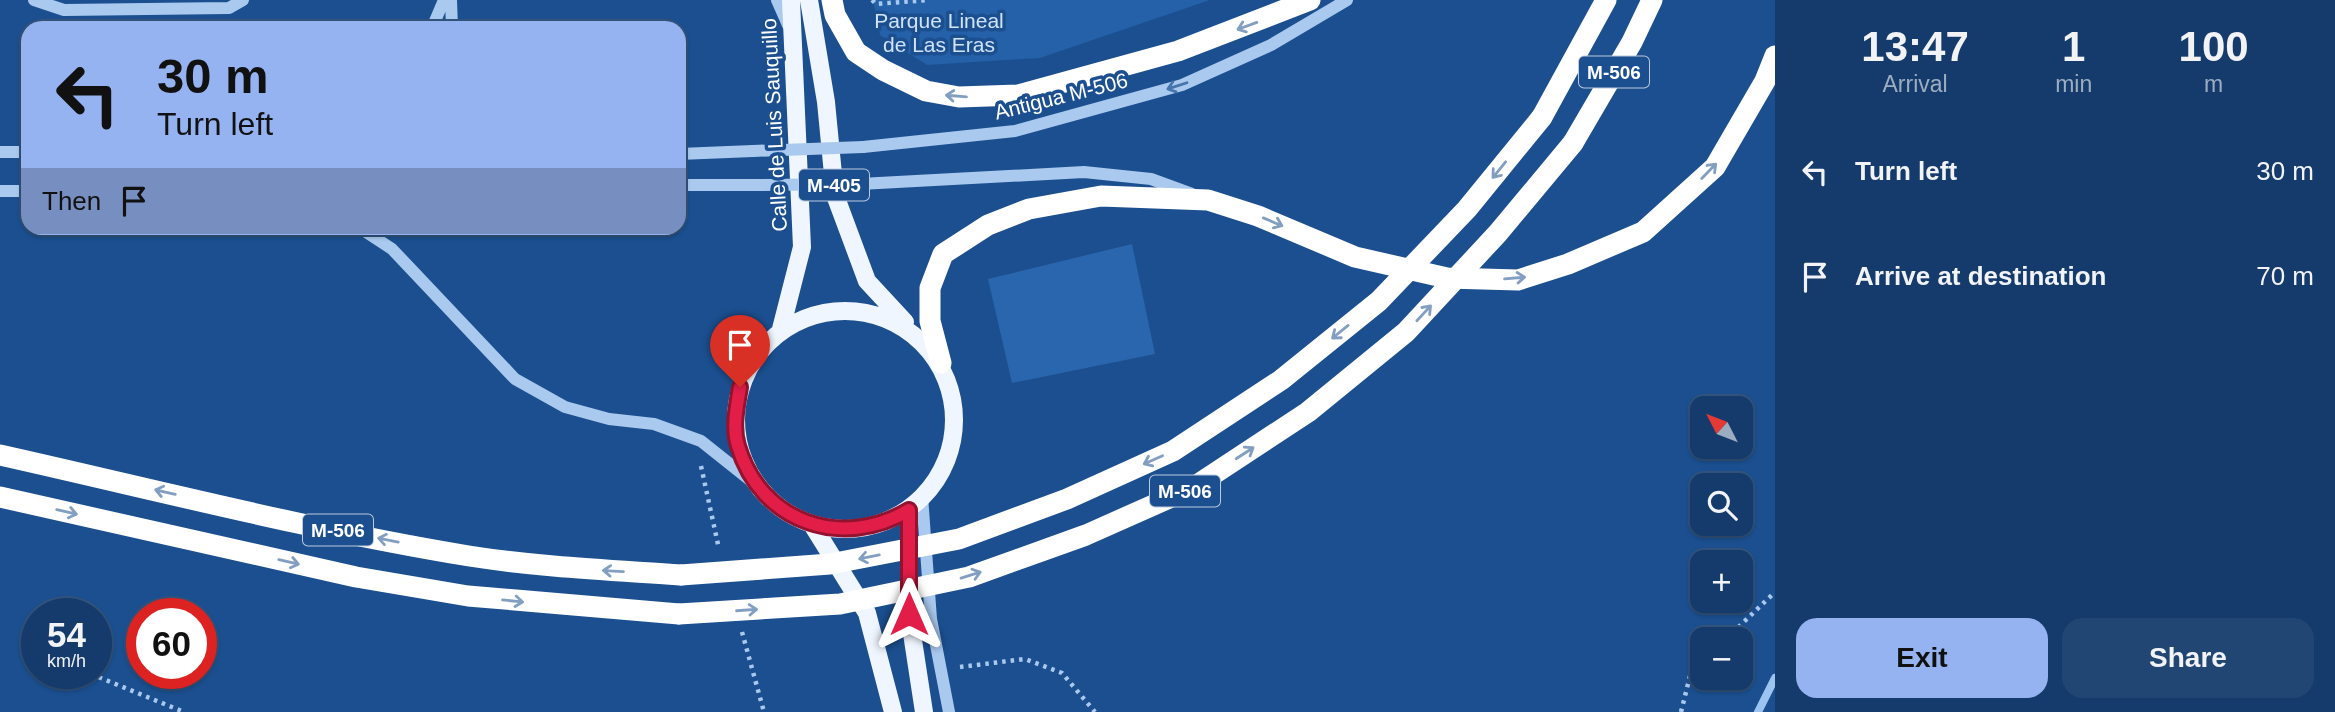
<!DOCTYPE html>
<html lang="en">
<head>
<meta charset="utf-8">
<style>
	:root { --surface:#143b6b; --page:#214673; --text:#f1f3f6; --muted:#9dadc1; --line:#33557e; --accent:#95b2f1 }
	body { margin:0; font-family:Helvetica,sans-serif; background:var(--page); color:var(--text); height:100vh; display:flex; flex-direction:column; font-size:26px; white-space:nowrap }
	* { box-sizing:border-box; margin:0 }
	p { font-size:23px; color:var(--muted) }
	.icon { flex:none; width:38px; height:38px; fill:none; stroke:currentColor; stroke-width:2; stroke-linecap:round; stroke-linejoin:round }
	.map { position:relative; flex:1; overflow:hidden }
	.details { display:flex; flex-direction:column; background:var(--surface); width:560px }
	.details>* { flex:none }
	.guide { position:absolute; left:21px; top:21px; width:665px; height:214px; border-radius:21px; box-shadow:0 2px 5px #0004,0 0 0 2px var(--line); background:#95b2f1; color:#111; overflow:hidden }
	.needle { width:46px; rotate:312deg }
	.fabs { position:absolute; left:1690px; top:396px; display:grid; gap:14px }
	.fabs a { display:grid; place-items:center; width:63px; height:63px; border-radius:14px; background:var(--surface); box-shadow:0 2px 5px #0004,0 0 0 2px var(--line); font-size:35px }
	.speed { position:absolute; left:21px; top:598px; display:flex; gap:14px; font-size:35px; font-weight:700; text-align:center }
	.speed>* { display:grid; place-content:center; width:91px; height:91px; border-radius:50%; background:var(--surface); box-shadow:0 2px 5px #0004,0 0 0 2px var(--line); line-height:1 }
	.speed small { font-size:18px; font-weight:400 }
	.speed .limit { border:10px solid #d22; background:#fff; color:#111 }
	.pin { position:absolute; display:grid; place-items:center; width:60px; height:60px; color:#fff; margin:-72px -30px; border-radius:50% 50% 50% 0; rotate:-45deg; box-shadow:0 0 7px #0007 }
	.pin .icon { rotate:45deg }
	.me { position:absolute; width:77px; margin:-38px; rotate:0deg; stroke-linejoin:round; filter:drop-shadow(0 0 5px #0008) }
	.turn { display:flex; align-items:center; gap:24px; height:147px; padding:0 21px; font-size:32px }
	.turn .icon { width:91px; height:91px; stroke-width:2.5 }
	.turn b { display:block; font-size:49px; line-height:60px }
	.then { display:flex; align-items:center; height:66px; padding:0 21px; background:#0003; gap:14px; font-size:26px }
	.eta { display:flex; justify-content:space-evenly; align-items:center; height:119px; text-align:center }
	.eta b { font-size:42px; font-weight:700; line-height:49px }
	.cta { display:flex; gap:14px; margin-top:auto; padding:14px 21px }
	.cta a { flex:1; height:80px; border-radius:21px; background:var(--accent); color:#111; font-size:28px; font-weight:700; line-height:80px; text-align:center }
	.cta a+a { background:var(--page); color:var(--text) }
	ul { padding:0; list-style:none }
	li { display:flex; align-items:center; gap:21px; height:105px; padding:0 21px }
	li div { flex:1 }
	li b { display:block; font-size:26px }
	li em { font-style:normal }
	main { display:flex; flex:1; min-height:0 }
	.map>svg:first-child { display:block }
</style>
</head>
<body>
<main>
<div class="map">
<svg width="1775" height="712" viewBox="0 0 1775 712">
	<rect width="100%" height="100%" fill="#1b4f8f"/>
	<path fill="#2461a8" d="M873,0h337l-170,58 -113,7 -47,-30z"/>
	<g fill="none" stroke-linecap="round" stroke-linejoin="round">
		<path stroke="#9cc4f0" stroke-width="8" d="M1758,712l17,-34"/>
	</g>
	<path fill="#2a66ad" d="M1132,244l23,110 -143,29 -24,-104z"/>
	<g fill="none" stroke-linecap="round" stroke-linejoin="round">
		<path stroke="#a9c9ee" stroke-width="4.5" stroke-dasharray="3.5 5" stroke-linecap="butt" d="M872,0l4,4 52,-4
			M701,466l18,83
			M742,632l22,80
			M1726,639l49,-47
			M960,667l65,-8 37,14 33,39
			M91,674l93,38
			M1681,712l10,-40 12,-11"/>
		<path stroke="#a9c9ee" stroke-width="12" d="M34,0l30,10 165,-2 14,-8
			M451,0l1,28
			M777,0l11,25
			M432,28l12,-28
			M863,147l152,-16 167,-46 89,-40 76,-45
			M0,152h28
			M679,154l74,-3
			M860,184l224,-12 67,7 41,15
			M679,185h73
			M0,191h28
			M360,228l32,21 123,130 50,28 44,12 45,5 47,17 54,43
			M922,496l9,123 18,93"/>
		<path stroke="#f0f6ff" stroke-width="18" d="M809,0l17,102 9,93 32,86 38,41
			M736 420a109 109 0 1 1 218 0a109 109 0 1 1-218 0Z
			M781,329l21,-82 -11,-247
			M909,510v104l15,98
			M813,526l54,87 26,99"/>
		<path stroke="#fff" stroke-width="21" d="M832,0l3,15 21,37 27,18 43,21 33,6 59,-2 160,-44 132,-51
			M1542,117l64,-117
			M1573,143l59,-101 20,-42
			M941,363l-11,-42v-33l13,-34 45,-29 41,-16 72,-13 107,4 50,16 97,41 92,21 71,2 50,-16 75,-32 72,-65 50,-86 10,-25
			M0,455c156,35 311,75 469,101 70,11 141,14 212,19
			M0,497l356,80 112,19 211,18"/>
		<path stroke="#a9c9ee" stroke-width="12" d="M753,151l110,-4
			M752,185l108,-1"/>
		<path stroke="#fff" stroke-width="21" d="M681,575l149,-11 129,-25 108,-40 106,-48 108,-71 98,-79 88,-92 75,-92
			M679,614l161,-10 129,-27 117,-42 108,-48 114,-75 98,-80 92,-99 75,-90"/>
	</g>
	<defs><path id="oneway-shaft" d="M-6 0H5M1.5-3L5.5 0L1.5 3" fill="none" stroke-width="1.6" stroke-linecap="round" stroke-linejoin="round" transform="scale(1.75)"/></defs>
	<g stroke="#829ec1">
		<use href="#oneway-shaft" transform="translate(1247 26) rotate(160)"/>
		<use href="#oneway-shaft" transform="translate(956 96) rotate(-175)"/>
		<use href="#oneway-shaft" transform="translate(1499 170) rotate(129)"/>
		<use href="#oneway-shaft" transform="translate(1709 171) rotate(-46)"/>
		<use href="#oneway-shaft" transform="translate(1273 222) rotate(23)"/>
		<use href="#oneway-shaft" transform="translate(1515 278) rotate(-5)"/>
		<use href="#oneway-shaft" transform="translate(1424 313) rotate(-47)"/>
		<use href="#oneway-shaft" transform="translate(1340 332) rotate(141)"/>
		<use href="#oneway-shaft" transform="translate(1245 453) rotate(-33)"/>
		<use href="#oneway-shaft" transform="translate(1153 460) rotate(156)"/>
		<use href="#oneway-shaft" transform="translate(165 492) rotate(-167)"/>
		<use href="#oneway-shaft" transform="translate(67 512) rotate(13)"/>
		<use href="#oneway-shaft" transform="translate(388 540) rotate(-169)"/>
		<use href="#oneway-shaft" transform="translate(869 557) rotate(169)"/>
		<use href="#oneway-shaft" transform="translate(289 562) rotate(13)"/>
		<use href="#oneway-shaft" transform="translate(613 571) rotate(-177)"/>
		<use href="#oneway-shaft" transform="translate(971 575) rotate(-17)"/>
		<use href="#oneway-shaft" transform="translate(513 601) rotate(6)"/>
		<use href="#oneway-shaft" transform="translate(747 610) rotate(-4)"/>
	</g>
	<use stroke="#4674ac" href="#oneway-shaft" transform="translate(1177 86) rotate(162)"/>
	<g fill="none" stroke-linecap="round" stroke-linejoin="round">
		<g stroke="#92132f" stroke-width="18">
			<path id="route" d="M740,387c-3,19 -8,40 -2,59 23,77 104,104 171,64v104"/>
		</g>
		<use href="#route" stroke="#e11d48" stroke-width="12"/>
	</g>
	<g text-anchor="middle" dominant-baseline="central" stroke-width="7" stroke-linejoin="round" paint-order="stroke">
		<g fill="#1b4f8f" stroke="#bbcadd" stroke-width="2">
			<rect x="1579" y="56.5" width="70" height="31" rx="5"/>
			<rect x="799" y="169.5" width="70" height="31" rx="5"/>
			<rect x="1150" y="475.5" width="70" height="31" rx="5"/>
			<rect x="303" y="514.5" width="70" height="31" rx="5"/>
		</g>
		<g font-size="19" font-weight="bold" fill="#fff">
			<text x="1614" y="72">M-506</text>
			<text x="834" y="185">M-405</text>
			<text x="1185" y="491">M-506</text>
			<text x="338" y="530">M-506</text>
		</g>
		<g font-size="21" fill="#cfe3fa" stroke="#1b4f8f">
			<text x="939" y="20">Parque Lineal<tspan x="939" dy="24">de Las Eras</tspan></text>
		</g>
		<g font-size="21" fill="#fff" stroke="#1b4f8f">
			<text transform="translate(1061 96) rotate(-14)">Antigua M-506</text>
			<text transform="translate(774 125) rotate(-93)">Calle de Luis Sauquillo</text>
		</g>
	</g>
</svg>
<div class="fabs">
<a><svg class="needle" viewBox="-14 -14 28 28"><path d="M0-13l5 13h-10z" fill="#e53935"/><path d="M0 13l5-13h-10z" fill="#9dadc1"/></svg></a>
<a><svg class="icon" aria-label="search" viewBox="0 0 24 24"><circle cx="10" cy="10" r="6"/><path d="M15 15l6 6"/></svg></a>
<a>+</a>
<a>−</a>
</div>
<div class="speed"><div>54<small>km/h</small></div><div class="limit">60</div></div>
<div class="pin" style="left:740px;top:387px;background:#d93025"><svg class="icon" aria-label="arrive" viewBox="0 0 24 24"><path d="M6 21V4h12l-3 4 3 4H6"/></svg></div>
<svg class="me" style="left:909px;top:614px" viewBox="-20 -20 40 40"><path d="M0-17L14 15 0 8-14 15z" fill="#e11d48" stroke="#fff" stroke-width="4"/></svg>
<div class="guide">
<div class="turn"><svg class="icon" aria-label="left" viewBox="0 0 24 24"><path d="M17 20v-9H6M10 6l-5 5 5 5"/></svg><div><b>30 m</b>Turn left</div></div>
<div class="then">Then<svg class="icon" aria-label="arrive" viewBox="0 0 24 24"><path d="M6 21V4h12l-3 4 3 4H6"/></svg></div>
</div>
</div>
<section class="details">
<div class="eta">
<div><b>13:47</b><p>Arrival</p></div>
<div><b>1</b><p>min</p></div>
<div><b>100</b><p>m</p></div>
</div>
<ul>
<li><svg class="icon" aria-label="left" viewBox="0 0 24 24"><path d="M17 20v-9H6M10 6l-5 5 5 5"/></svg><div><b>Turn left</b></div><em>30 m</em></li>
<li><svg class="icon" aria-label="arrive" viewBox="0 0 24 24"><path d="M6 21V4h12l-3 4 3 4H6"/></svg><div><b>Arrive at destination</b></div><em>70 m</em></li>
</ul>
<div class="cta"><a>Exit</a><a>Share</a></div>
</section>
</main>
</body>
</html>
